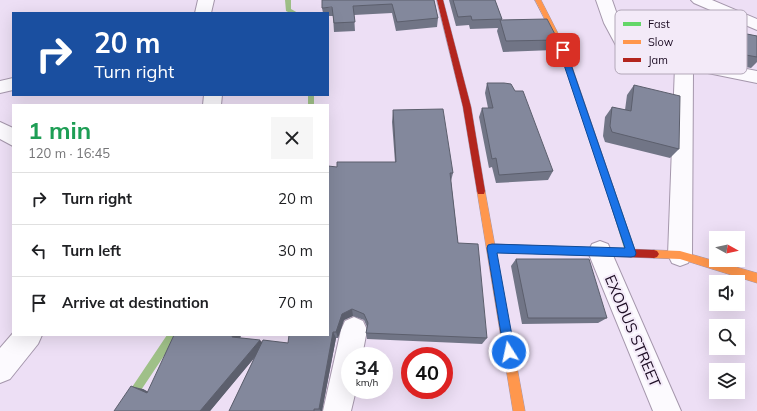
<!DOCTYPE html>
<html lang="en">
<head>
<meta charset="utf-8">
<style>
	:root { --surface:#fff; --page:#f6f6f6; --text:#202124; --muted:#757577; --line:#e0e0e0 }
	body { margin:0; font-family:Mulish,sans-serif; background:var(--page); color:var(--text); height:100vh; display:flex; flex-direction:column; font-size:15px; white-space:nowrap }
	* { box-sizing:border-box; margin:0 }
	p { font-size:13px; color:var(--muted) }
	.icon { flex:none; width:22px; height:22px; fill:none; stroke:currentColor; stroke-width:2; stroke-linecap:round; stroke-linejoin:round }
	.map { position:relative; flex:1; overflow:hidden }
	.side { position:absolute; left:12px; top:104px; width:317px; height:232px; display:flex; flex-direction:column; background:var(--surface); border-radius:0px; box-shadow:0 4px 16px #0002 }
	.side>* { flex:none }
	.guide { position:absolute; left:12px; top:12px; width:317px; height:84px; border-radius:0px; box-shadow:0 4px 16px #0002; background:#1a4fa0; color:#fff; overflow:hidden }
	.needle { width:26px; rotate:98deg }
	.fabs { position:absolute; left:709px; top:231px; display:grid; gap:8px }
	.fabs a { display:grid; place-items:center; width:36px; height:36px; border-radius:0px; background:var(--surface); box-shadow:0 4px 16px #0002; font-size:20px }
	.speed { position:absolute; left:341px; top:347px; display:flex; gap:8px; font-size:20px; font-weight:700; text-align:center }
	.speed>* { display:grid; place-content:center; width:52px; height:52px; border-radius:50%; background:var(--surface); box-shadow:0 4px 16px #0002; line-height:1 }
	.speed small { font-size:10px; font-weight:400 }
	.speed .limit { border:6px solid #d22; background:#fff; color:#111 }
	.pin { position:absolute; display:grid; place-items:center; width:34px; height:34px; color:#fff; margin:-17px; border-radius:8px; box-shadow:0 2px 6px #0006 }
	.me { position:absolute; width:44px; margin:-22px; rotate:350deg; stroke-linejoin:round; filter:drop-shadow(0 0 3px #0008) }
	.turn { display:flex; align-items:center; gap:14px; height:84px; padding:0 16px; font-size:18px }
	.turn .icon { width:52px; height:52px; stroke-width:2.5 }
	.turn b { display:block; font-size:28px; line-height:34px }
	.round { display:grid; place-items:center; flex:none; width:42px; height:42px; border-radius:0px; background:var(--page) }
	.headline { display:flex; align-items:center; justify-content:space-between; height:68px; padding:0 16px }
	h1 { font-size:24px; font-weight:700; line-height:30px; color:#1e9e55 }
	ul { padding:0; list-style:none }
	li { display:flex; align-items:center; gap:12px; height:52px; padding:0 16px; border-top:1px solid var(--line) }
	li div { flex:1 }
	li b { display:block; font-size:15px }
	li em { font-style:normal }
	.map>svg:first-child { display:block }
</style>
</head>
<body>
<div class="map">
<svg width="757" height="411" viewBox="0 0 757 411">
	<rect width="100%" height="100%" fill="#eddff5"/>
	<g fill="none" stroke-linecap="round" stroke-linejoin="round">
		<path fill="#9fc088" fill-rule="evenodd" d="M285,0h6v9l7,4h-8l-4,-2z
			M308,95h6v10h-6z
			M167,335h11l-51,76h-11z"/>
		<g stroke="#a597ac" stroke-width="2">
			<path id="street" d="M198,0h16l-3,13h-16z
				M596,0h16l8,23 11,20 24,8 102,20v12l-64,-13 -1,185 -4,8 -8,3 -8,-3 -4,-8 7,-189 -29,-6 -27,-9 -15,-28z
				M691,0h21l45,19v11l-63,-27z
				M13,78v12l-13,3v-12z
				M204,95h18l-1,10h-18z
				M0,122l13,6v18l-13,-7z
				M600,241l8,3 73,167h-28l-65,-159 4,-8z
				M354,317l9,4 4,9 -5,26h-12v34h6l-5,21h-28l18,-81 4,-9z
				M13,333v2h29l-4,9 -28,35 -10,4v-35z"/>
		</g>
		<g stroke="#a597ac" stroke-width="1">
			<path id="fast" d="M610,185l3,1 1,3 22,64 -2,3 -3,1 -3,-1 -2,-3 -20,-64 1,-3z"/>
		</g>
		<g stroke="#a597ac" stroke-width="1">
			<path id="slow" d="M535,0h6l25,49 48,140 -1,3h-6l-1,-3 -46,-140z
				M481,187l3,1 1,3 40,220h-12l-36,-220 1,-3z
				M654,250l26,1 77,22v10l-77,-24 -26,-1 -3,-1 -2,-3 2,-3z"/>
		</g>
		<g stroke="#a597ac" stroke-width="1">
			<path id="jam" d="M437,0h6l28,107 14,84 -1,3h-6l-1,-3 -14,-84z
				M492,244l162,6 3,1 2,3 -2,3 -3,1 -162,-6 -3,-1 -2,-3 2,-3z"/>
		</g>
		<use href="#street" fill="#fcfafe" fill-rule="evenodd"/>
		<use href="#fast" fill="#63d668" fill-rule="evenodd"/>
		<use href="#slow" fill="#ff974d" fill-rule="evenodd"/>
		<use href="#jam" fill="#b3261e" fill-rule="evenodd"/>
	</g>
	<path fill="#717586" d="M434,0l4,18 -1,9 -41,4 -4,-18 -38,2 1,16 -21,1 -1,-16h-5v-3h-5l-1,-5z
		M449,0h46l7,19v1l56,20 -4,10 -51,2 -6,-21 1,-3 -28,1 -1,-4 -13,1z
		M722,29l35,7v26l-6,6 -35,-7 -2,-21z
		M487,83l66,88 -5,9 -52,3 -4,-16 -3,1 -10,-51 3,-9h6l-3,-15z
		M634,85l45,64 -9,9 -65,-16 -2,-6 2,-19 7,-10 13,3 2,-15z
		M393,110l60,63 -2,8 7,62 29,95 -5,6 -115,-5 -1,-6 1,-6 -3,-7 -11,-4 -9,4 -6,18h-2l-14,73h-93l26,-54 -45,54h-96l29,-22 5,3 93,-57 -1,3 22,4 26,1 40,-8 9,-168 58,-5 -3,-40z
		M516,259l91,59 -9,5 -76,1 -11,-58z"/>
	<path fill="#5c5f6d" d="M352,309l1,7 -9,4 -6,18 -2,-6 6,-18z
		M333,332l3,6 -14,73h-1l-2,-2z
		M233,335h8l-2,7 -7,-5z
		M260,340l5,5 -55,66h-10z
		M131,386l12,3 15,8 -11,-4z"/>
	<path fill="#83889c" stroke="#5c5f6d" d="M322,0h112l4,18 -41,4 -5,-18 -39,2 2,16 -21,1 -2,-16 -10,1z
		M453,0h42l7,19 -30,1 -1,-4 -13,1z
		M547,19l11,21 -52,1 -6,-21z
		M722,29l35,7v21l-33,-6z
		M487,83h17l7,1 4,7h8l30,80 -54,4 -3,-17 -4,1 -10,-51h11z
		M634,85l46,11 -1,53 -67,-17 -2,-6 2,-19 19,4z
		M443,109l10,64h-3l8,70 20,1 9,94 -121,-5 2,-10 -4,-9 -12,-5 -10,5 -6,18h-3l-14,77h-5v2h-85l34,-71 25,3 1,-8h39v-169l9,1v-5h59l-3,-52z
		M516,259h73l18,59h-79z
		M174,335h59l-1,2 28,3 -60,71h-86l17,-25 16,7z"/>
	<path fill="#1a73e8" stroke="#114b97" d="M563,47l3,3 70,203 -1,3 -4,1 -134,-4 18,99 -2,4 -4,1 -4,-1 -1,-4 -17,-104 1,-3 4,-1 133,4 -66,-198z"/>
	<g text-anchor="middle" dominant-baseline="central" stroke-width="4" stroke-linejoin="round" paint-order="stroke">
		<g font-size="15" fill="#1c0c23" stroke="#f3eaf8">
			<text transform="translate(633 331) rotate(67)">EXODUS STREET</text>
		</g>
	</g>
	<rect x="615" y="10" width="132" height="64" rx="6" fill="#f3eaf8" stroke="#b2a7b8" stroke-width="1"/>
	<rect x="623" y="22" width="18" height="4" fill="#63d668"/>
	<rect x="623" y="40" width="18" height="4" fill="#ff974d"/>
	<rect x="623" y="58" width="18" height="4" fill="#b3261e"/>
	<g font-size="11" fill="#1c0c23">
		<text x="648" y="28">Fast</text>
		<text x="648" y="46">Slow</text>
		<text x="648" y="64">Jam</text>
	</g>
</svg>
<div class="fabs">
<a><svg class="needle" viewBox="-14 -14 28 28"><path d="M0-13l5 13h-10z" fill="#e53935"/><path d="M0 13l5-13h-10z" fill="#757577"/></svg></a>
<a><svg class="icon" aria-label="sound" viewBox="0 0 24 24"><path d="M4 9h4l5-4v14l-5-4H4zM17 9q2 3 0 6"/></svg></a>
<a><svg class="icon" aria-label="search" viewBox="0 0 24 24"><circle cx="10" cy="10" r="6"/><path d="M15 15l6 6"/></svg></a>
<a><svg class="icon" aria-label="layers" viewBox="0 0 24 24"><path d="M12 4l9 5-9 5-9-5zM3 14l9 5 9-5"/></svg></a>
</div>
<div class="speed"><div>34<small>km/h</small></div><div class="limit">40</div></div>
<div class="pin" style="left:563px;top:50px;background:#d93025"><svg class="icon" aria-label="arrive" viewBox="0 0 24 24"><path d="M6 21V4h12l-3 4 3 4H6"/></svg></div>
<svg class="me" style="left:509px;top:352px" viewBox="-20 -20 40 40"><circle r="17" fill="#1a73e8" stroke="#fff" stroke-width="3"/><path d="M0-11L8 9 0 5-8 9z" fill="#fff"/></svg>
<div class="guide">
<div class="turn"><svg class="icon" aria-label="right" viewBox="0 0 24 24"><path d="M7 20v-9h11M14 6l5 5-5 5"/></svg><div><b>20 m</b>Turn right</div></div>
</div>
<section class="side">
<div class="headline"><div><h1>1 min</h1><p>120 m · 16:45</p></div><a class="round"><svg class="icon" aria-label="close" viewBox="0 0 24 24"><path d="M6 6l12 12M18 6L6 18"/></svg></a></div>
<ul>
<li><svg class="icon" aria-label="right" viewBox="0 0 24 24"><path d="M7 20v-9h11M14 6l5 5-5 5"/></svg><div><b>Turn right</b></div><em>20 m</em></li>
<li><svg class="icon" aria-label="left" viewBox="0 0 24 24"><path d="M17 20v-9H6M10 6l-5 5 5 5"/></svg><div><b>Turn left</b></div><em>30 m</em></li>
<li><svg class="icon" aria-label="arrive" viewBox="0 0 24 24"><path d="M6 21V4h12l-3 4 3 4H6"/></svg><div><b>Arrive at destination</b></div><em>70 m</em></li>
</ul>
</section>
</div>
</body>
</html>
